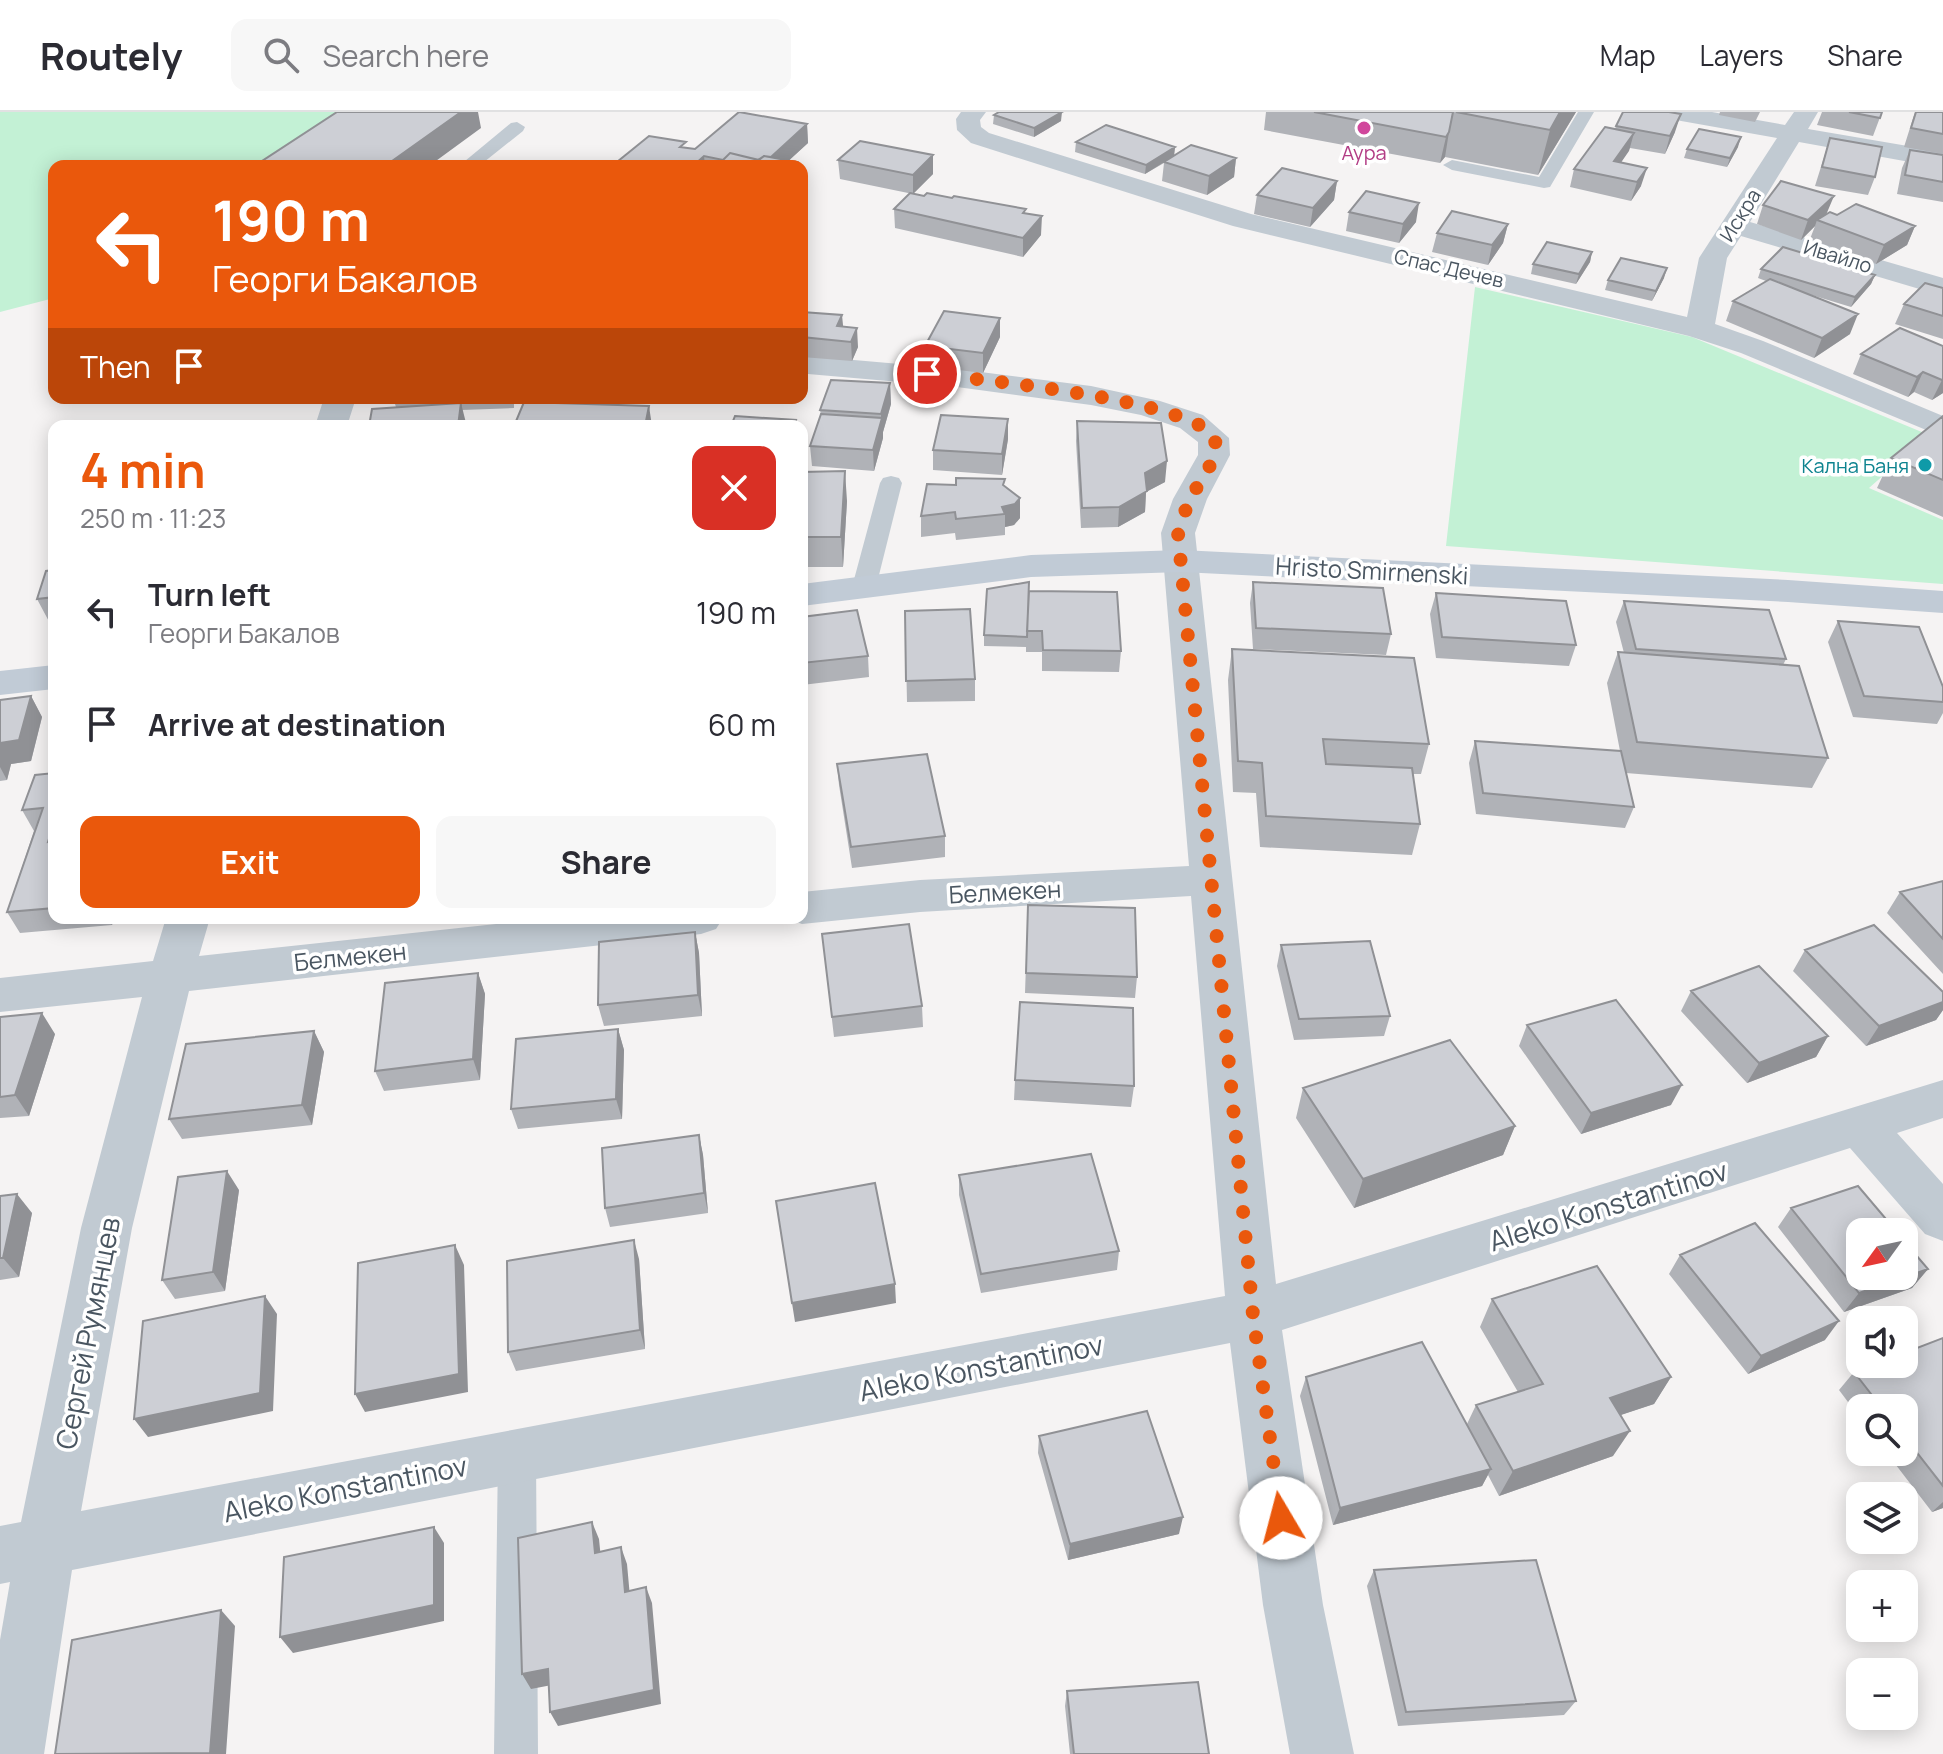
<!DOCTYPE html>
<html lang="en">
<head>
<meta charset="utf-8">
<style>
	:root { --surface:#fff; --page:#f7f7f7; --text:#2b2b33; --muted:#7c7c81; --line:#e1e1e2; --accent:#ea580c }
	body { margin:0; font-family:Manrope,sans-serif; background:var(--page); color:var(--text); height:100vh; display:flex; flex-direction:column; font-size:30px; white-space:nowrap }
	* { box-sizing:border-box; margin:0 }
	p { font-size:26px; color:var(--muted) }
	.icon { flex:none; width:44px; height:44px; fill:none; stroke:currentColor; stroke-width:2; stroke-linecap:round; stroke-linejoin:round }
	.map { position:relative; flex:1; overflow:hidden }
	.sheet { position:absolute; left:48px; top:308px; width:760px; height:504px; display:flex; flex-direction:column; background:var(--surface); border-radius:16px; box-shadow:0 4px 20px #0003 }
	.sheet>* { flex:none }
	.guide { position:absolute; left:48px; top:48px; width:760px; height:244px; border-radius:16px; box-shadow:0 4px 20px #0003; background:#ea580c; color:#fff; overflow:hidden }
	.needle { width:52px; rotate:237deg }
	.buttons { position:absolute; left:1846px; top:1106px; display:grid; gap:16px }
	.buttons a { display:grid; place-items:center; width:72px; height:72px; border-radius:16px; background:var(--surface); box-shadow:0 4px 20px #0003; font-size:40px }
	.pin { position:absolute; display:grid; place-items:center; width:68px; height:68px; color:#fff; margin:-34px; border:4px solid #fff; border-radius:50%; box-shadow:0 2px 8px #0007 }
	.me { position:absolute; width:88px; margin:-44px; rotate:352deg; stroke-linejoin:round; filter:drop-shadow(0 0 6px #0008) }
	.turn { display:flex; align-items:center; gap:28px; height:168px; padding:0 32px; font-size:36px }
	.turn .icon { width:104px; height:104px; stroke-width:2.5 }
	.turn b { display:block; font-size:56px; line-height:68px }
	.then { display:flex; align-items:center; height:76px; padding:0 32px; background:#0003; gap:16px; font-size:30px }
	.round { display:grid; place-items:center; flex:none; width:84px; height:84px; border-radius:16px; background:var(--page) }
	.headline { display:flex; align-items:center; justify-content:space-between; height:136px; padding:0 32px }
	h1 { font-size:48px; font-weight:700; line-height:60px; color:var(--accent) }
	.cta { display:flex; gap:16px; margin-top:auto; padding:16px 32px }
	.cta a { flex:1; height:92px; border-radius:16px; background:var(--accent); color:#fff; font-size:32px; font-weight:700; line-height:92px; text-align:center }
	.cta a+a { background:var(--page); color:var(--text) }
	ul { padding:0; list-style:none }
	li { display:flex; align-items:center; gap:24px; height:112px; padding:0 32px }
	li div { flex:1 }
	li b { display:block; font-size:30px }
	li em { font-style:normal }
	header { display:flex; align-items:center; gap:48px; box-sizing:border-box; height:112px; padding:0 40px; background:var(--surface); border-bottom:2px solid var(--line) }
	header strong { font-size:38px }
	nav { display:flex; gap:44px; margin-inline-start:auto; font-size:28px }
	.search { width:560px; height:72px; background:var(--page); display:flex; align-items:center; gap:20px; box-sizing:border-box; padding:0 28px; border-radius:16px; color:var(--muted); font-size:30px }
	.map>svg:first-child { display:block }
</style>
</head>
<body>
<header>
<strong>Routely</strong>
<div class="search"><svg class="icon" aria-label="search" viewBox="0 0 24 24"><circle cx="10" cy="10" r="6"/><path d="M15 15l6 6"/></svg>Search here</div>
<nav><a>Map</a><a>Layers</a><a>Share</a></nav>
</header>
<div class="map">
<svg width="1943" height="1642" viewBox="0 0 1943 1642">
	<rect width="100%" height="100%" fill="#f5f3f3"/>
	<path fill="#c3f1d5" d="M0,0h384l-81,54h-249v132l-54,14z
		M1475,175l217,50 237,98 -60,53 74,32v64l-497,-38z"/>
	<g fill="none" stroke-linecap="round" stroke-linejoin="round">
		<path fill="#c1cad2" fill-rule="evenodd" d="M1578,0h16l-44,75 -6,1 -92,-18 -9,-5 9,-5 87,17z
			M517,10l8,5 -2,4 -44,35h-20l52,-43z
			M891,364l8,2 3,5 -26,104 -3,5h-18l-3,-5 28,-104 3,-5z
			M517,1324l14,5 5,13 2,300h-44l4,-300 5,-13z"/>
		<path fill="#c1cad2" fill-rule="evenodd" d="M961,0h25l-6,8 1,7 8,6 262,81 436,103 12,-59 78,-120 -107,-19 -9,-2 -3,-5h54l73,13 9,-13h24l-10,17 135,23v16l-144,-26 -49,80 193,56v18l-202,-60 -14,22 -12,66 48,17 180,75v21l-202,-84 -52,-17 -456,-110 -262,-83 -14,-13 -1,-11z
			M808,244l149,13 134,17 69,15 43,14 26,23 1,17 -23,44 -12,34 81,751 667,-204v38l-46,15 46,51v57l-18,-7 -75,-86 -568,182 41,275 31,149h-64l-27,-149 -33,-262 -1158,227 -28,184h-44v-114l10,-58 -10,2v-58l21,-4 60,-294 61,-231 -142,15v-34l153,-17 13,-43h44l-11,38 353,-38h171l-7,11 -15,5 -512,57 -57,237 -51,283 1144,-215 -34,-400 -271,16 -118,12 -16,-6h16v-26l118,-12 269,-14 -28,-333 12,-34 25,-44v-13l-18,-14 -39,-13 -50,-10 -134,-18 -149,-13 -6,-1v-16z
			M324,286h32l-9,28h-32z"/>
		<path fill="#c1cbd6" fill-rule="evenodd" d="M1181,438l607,30 155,11v22l-155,-11 -607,-30 -150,5 -229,29v-22l229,-29z
			M54,553v24l-54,6v-24z"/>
	</g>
	<path fill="#b0b2b7" d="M1266,0h310l-38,63 -93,-18 -5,6 -176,-33z
		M1720,0h40l-5,10 -36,-7z
		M1822,0h60l-9,24 -56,-11z
		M1915,0h28v42l-39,-7z
		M994,3l67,6 -27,16 -41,-13z
		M807,12l1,19 -19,17 8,6h-185l75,-18 8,1z
		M1616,14l59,6 -10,22 -35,-6 -9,14 20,24 -10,15 -61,-14 4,-18 41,-40z
		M1830,26l45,39 -7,18 -53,-9z
		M1076,30l99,5 -1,8 62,3 -2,19 -27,18 -45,-14 2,-18 -19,11 -70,-22z
		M1738,35l-11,20 -43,-9 3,-9z
		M1910,38l33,5v47l-46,-8 5,-26z
		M933,43v19l-20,20 -73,-15 -2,-19z
		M1337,69l-3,19 -24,27 -56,-13 3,-19z
		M924,84l28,2 74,15 15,22 -18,22 -128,-29 -1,-19z
		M1763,93l64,9 88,12 -8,19 -31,19 -66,-25 5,-13 -14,14 -44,-16z
		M1349,100l67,10 -17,21 -53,-12z
		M1508,112l-5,19 -15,22 -56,-13 5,-19z
		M1592,140l-2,10 -14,22 -45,-10 2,-10z
		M1761,157l114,6 -4,9 -20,23 -46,-14 45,41 -36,24 -88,-37 7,-20 33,-20 -8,-3z
		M1664,166l-12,23 -47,-11 3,-10z
		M1943,176v51l-48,-15 9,-20z
		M802,200l41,14 15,21 -6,14 -50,-4z
		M1000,225l-17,36 -57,-7 -1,-20z
		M1943,234v47l-11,7 -18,-8 -6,5 -55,-23 8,-20z
		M890,271l1,21 -8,28v6l-9,33 -62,-5 -2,-20 11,-31 -1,-5z
		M393,286h132l-1,2 -10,1v7l-52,2 3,16h-96l27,-19z
		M1943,304v101l-66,-29 14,-30z
		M1008,307v20l-6,36 -69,-5v-20z
		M1077,309l88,61 -19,10 -1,20 -27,15 -37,1 -5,-87z
		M802,360l45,29 -4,66h-41z
		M1005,375l15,11v20l-6,7 -9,2v8l-49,5 -1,-7 -34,4v-21z
		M54,458v59h-1l-16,-30z
		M1253,470l138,52 -5,21 -133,-6 -3,-46z
		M1029,479l92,60 -2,21 -77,-1v-19h-16v-5l-42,-1v-11z
		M1436,481l140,52 -7,21 -133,-8 -6,-44z
		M1624,489l162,58 -3,6 45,93 -16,30 -186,-15 8,34 -9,21 -149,-14 -7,-51 6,-22 145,10 -13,-68 11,-31 6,1 -8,-31z
		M905,499l70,68v22l-68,1z
		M802,505l66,39 1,21 -67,8z
		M1838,509l105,66v26l-6,11 -84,-7 -25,-75z
		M1232,537l197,95 -8,30h-8l7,50 -8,31 -152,-8 -4,-54 -23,-1 -5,-112z
		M31,584l11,21 -11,44 -20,3 -4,16 -7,1v-81z
		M837,652l108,72v21l-93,11 -13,-83z
		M54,661v145h60l-2,7 -92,8 -13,-21 27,-81 -12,-21z
		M1943,769v93l-56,-61 13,-21z
		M1028,793l109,72 -2,21 -110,-5z
		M695,820l4,21 3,63 -98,10 -6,-21z
		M822,822l100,72 1,21 -89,10z
		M1281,833l109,71 -6,20 -90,4 -17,-74z
		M1805,838l138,42v18l-7,10 -70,26 -73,-75z
		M478,861l7,21 -5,86 -96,11 -9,-20z
		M1691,879l137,45 -12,21 -69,26 -66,-72z
		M0,905l55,17 -26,82 -29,2z
		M1527,913l144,80 -90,29 -62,-88z
		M618,917l6,21 -2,69 -104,10 -7,-20z
		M314,919l10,21 -12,73 -130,14 -13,-20z
		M1015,968l119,6 -3,21 -117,-7z
		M1303,976l212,38 -12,29 -149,53 -58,-90z
		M699,1023l4,20 5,58 -98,14 -5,-19z
		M959,1063l160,76 -2,19 -136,23 -22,-98z
		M239,1078l-14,101 -50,8 -13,-19z
		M0,1084l32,17 -13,64 -19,3z
		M1791,1096l137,61 -16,19 -68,24 -66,-85z
		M1680,1143l145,85 -77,34 -79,-100z
		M639,1147l6,90 -129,22 -8,-19z
		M1492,1187l179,78 -17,27 -34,11 -7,41 -114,40 -11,-21 -6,11 -149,39 -33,-129 6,-19 161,47 9,-19 42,-13 -38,-65z
		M1943,1226v170l-11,4 -46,-60h18v-44h-44v10l-21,-28 15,-18z
		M1039,1324l140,98 -111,26 -30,-107z
		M1374,1458l202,131 -12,14 -166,11 -31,-140z
		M1067,1579l142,63h-139l-5,-48z"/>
	<path fill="#909195" d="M461,0h17l3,16 -52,38h-44z
		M1062,0l-1,9 -27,16v-9z
		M1560,0h16l-38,63 12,-45z
		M1681,2l-6,18 -10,22 5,-18z
		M807,12l1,19 -25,23 -16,-6z
		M1449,20l-4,25 -5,6 6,-26z
		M1634,21l-5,18 -18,26 3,-16z
		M1741,25l-3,10 -11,20 3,-9z
		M1175,35l-1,9 -29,18 1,-9z
		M933,43v19l-20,20v-19z
		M704,44l1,10h-12z
		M1236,46l-2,19 -27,18 2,-19z
		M1647,56l-6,18 -10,15 6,-19z
		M1337,69l-3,19 -24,27 3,-19z
		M1834,84l-8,19 -9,5 -2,6 -14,14 7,-20z
		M1419,91l-3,19 -17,21 4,-19z
		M1042,104l-1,19 -18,22v-19z
		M1508,112l-5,19 -15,22 4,-20z
		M1915,114l-8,19 -31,19 8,-19z
		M1592,140l-2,10 -14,22 3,-10z
		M1667,156l-3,10 -12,23 4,-10z
		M1875,163l-4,9 -20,23 4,-10z
		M1858,202l-8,20 -36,24 8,-20z
		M842,203l2,20 -7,-9z
		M1000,206v19l-17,36v-20z
		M857,216l1,19 -6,14 -1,-19z
		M1923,260l-9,20 -6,5 9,-20z
		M1943,267v14l-11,7 10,-20z
		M890,271l1,21 -8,28v6l-9,33 -1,-21 8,-30v-6z
		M461,291l5,20 -1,3h-7z
		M649,294l3,20h-7z
		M1008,307v20l-6,36v-21z
		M1167,349l-2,21 -19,10 -1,20 -27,15 1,-20 26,-34z
		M845,359l2,30 -4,66 -2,-30z
		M1020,386v20l-6,7 -9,2v-13l-3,-7z
		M31,584l11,21 -11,44 -20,3 -4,16 -7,-13v-24z
		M54,710v30l-6,-10z
		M108,806h6l-2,7z
		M695,820l4,21 3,63 -4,-21z
		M478,861l7,21 -5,86 -7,-21z
		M1943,890v8l-7,10 -70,26 13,-20z
		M42,901l13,21 -26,82 -14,-21z
		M618,917l6,21 -2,69 -6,-20z
		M314,919l10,21 -12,73 -10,-20z
		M1828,924l-12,21 -69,26 12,-20z
		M1682,973l-11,20 -90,29 10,-21z
		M1515,1014l-12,29 -149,53 9,-29z
		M699,1023l4,20 5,58 -4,-20z
		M227,1059l12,19 -14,101 -12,-19z
		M17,1082l15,19 -13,64 -16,-19z
		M634,1128l5,19 6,90 -5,-19z
		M455,1133l9,20 4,127 -103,20 -10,-18z
		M1928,1157l-16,19 -68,24 15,-19z
		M895,1172l1,19 -101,19 -3,-19z
		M265,1184l12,18 -4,97 -125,26 -14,-18z
		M1839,1209l-14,19 -77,34 13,-18z
		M1671,1265l-17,27 -60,20 16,-26z
		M1630,1319l-17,25 -114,40 14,-25z
		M1491,1357l-9,17 -149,39 7,-17z
		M1943,1390v6l-11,4z
		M1183,1405l-4,17 -111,26 2,-16z
		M592,1410l7,17 3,30 -7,-16z
		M434,1415l10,16v78l-151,32 -13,-16z
		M621,1435l6,17 4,44 -6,-16z
		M646,1475l6,16 9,101 -103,22 -8,-14z
		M221,1498l14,16 -9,128h-20z
		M548,1557l9,15 -26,5 -9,-15z"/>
	<path fill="#cdcfd5" stroke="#909195" stroke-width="2" d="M337,0h124l-76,54 -129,-1z
		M739,0l68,12 -36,33 -7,-1 -6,4 -28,-7 -7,7 -19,-4 -11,10h-81l37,-30 37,6 -6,5 15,2z
		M999,0h63l-28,16 -40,-13z
		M1314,0h139l-4,20 -3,5z
		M1456,0h104l-10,18z
		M1623,0h46l12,2 -11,22 -54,-10z
		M1849,0h33l-2,6z
		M1916,0h27v22l-32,-6z
		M1106,13l69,22 -29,18 -70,-23z
		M1605,15l29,6 -20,28 33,7 -10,14 -63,-13z
		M1699,17l42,8 -11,21 -43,-9z
		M1830,26l52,9 -7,30 -53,-10z
		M860,29l73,14 -20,20 -75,-15z
		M1191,33l45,13 -27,18 -45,-14z
		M1910,38l33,5v27l-38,-7z
		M730,41l29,7 5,-4 33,6 -5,4h-75z
		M1282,56l55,13 -24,27 -56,-13z
		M1781,69l53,15 -26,24 -45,-15z
		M1366,79l53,12 -16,21 -54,-12z
		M910,81l14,3 3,-3 25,5 2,-2 72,13 -3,4 19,3 -19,22 -129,-29z
		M1856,92l59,22 -31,19 -67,-25 13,-8 7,3z
		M1452,99l56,13 -16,21 -55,-12z
		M1547,130l45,10 -13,22 -46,-10z
		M1783,135l92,28 -20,22 -94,-28z
		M1621,146l46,10 -11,23 -48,-11z
		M1770,167l88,35 -36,24 -89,-37z
		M1925,171l18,5v28l-39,-12z
		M944,199l56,7 -17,35 -58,-7z
		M802,200l40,3 -5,11 20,2 -6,14 -49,-5z
		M1900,216l43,18v33l-1,1 -19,-8 -6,5 -56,-23z
		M831,268l59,3 -9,31 -61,-4z
		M524,290l125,4 -4,20h-131z
		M461,291l-3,23h-89l3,-17z
		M821,302l61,4 -9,32 -63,-4z
		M941,303l67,4 -6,35 -69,-4z
		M735,304l61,4 -2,6h-63z
		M1943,304v64l-52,-22z
		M1077,309l84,2 6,38 -22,12 2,18 -28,16 -37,1z
		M845,359l-4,66h-39v-65z
		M956,366l49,1 -2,6 17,13 -5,6 -13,3 3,7 -49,5 -1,-7 -34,4 6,-32 29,1z
		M54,458v27l-17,2 9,-28z
		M1029,470l-2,55 -43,-2 3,-46z
		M1253,470l130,6 8,46 -135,-6z
		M1029,479l88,1 4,59 -78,-1 -1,-19h-15z
		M1436,481l130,8 10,44 -134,-8z
		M1624,489l145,9 17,49 -150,-10z
		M970,497l5,70 -69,2 -1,-70z
		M857,498l11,46 -66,7v-46z
		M1838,509l81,6 24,60v15l-79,-6z
		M1232,537l182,9 15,86 -106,-5 3,25 86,4 8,56 -154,-8 -4,-53 -24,-2z
		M1618,540l181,14 29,92 -191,-16z
		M31,584l-12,44 -19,3v-43z
		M1475,629l146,10 13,56 -151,-14z
		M927,642l18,82 -94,11 -14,-83z
		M54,661v49l-6,20 6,-1v67l-47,4 36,-104 -21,2 13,-35z
		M1943,769v58l-43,-47z
		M1028,793l107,3 2,69 -111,-4z
		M909,812l13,82 -90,11 -10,-83z
		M1874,813l69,67v10l-64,24 -74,-76z
		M695,820l3,63 -100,10 1,-63z
		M1370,829l20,75 -91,3 -18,-74z
		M1759,854l69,70 -69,27 -68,-72z
		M478,861l-5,86 -98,12 10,-88z
		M1616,888l66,85 -91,28 -64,-88z
		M1020,890l113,6 1,78 -119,-6z
		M42,901l-27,82 -15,2v-80z
		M618,917l-2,70 -105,10 5,-70z
		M314,919l-12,74 -133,14 17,-75z
		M1450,928l65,86 -152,53 -60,-91z
		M699,1023l5,58 -99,15 -3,-60z
		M1091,1042l28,97 -138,23 -22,-99z
		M227,1059l-14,101 -51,8 16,-103z
		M875,1071l20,101 -103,19 -16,-102z
		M1858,1074l39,46h-37v44h44v-35l24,28 -69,24 -68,-85z
		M17,1082l-14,64h-3v-62z
		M1755,1111l84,98 -78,35 -81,-101z
		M634,1128l6,90 -132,22 -1,-91z
		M455,1133l4,129 -104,20 3,-131z
		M1597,1154l74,111 -61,21 20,33 -117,40 -37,-66 67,-21 -51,-85z
		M265,1184l-5,97 -126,26 9,-98z
		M1943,1226v148l-39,-50v-28h-22l-28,-36 21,-8h29v-11z
		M1422,1230l69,127 -151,39 -34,-131z
		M1147,1299l36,106 -113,27 -31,-108z
		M592,1410l3,31 26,-6 4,45 21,-5 8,103 -104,22 -2,-43 -26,5 -4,-136z
		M434,1415v78l-154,32 4,-80z
		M1536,1448l40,141 -170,11 -32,-142z
		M221,1498l-11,143 -155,1 17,-114z
		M1198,1570l11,72h-135l-7,-63z"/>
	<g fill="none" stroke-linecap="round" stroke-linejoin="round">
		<path stroke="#ea580c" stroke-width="14" stroke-dasharray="0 25.2" d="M927,262c45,4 270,27 287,64 8,18 -16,45 -24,61 -5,11 -8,23 -12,34l75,782 28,203"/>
	</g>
	<circle fill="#d1479c" stroke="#fff" stroke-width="3" cx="1364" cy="16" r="8"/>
	<circle fill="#0f9aa8" stroke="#fff" stroke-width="3" cx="1925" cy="353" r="8"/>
	<g text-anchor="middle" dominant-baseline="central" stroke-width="7" stroke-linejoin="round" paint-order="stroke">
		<g font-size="20" fill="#b23c85" stroke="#fff">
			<text x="1364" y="40">Аура</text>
		</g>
		<g font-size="20" fill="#4a5661" stroke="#fff">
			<text transform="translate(1740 103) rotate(-58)">Искра</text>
			<text transform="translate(1838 144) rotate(17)">Ивайло</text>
			<text transform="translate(1449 156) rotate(13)">Спас Дечев</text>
		</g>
		<g font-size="20" fill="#0d838f" stroke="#fff" text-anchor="end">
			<text x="1909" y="353">Кална Баня</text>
		</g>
		<g font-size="24" fill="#4a5661" stroke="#fff">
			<text transform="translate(1372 458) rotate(3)">Hristo Smirnenski</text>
			<text transform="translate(1005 779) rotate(-3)">Белмекен</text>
			<text transform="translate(350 844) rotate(-6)">Белмекен</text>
		</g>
		<g font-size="28" fill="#4a5661" stroke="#fff">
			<text transform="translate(1608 1093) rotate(-17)">Aleko Konstantinov</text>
			<text transform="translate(87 1221) rotate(-79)">Сергей Румянцев</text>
			<text transform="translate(981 1255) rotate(-11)">Aleko Konstantinov</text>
			<text transform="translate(345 1376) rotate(-11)">Aleko Konstantinov</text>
		</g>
	</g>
</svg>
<div class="buttons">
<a><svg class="needle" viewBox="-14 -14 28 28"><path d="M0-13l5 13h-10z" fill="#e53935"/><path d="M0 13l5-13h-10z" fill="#7c7c81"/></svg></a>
<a><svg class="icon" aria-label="sound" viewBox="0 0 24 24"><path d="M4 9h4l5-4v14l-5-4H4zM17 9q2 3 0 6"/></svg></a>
<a><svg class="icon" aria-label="search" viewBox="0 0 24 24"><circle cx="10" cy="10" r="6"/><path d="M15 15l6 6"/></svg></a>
<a><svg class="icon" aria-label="layers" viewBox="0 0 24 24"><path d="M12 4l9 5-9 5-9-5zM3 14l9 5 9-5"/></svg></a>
<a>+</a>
<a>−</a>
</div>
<div class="pin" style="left:927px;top:262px;background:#d93025"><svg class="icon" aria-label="arrive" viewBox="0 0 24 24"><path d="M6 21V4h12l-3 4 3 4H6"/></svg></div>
<svg class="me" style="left:1281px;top:1406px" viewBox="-20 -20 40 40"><circle r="19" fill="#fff"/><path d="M0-13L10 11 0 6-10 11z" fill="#ea580c"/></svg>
<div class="guide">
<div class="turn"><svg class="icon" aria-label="left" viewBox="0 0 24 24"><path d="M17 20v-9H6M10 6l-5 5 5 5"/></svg><div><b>190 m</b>Георги Бакалов</div></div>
<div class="then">Then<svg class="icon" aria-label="arrive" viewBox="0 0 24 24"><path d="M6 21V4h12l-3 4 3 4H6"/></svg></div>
</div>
<section class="sheet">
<div class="headline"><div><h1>4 min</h1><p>250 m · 11:23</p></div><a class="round" style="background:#d93025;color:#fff"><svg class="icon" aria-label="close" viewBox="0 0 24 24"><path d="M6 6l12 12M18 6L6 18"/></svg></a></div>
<ul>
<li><svg class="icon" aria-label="left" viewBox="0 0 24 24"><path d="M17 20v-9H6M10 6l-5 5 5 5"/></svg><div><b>Turn left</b><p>Георги Бакалов</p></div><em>190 m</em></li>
<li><svg class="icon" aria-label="arrive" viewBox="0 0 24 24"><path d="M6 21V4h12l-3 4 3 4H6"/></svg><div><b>Arrive at destination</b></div><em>60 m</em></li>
</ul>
<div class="cta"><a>Exit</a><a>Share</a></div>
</section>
</div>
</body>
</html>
